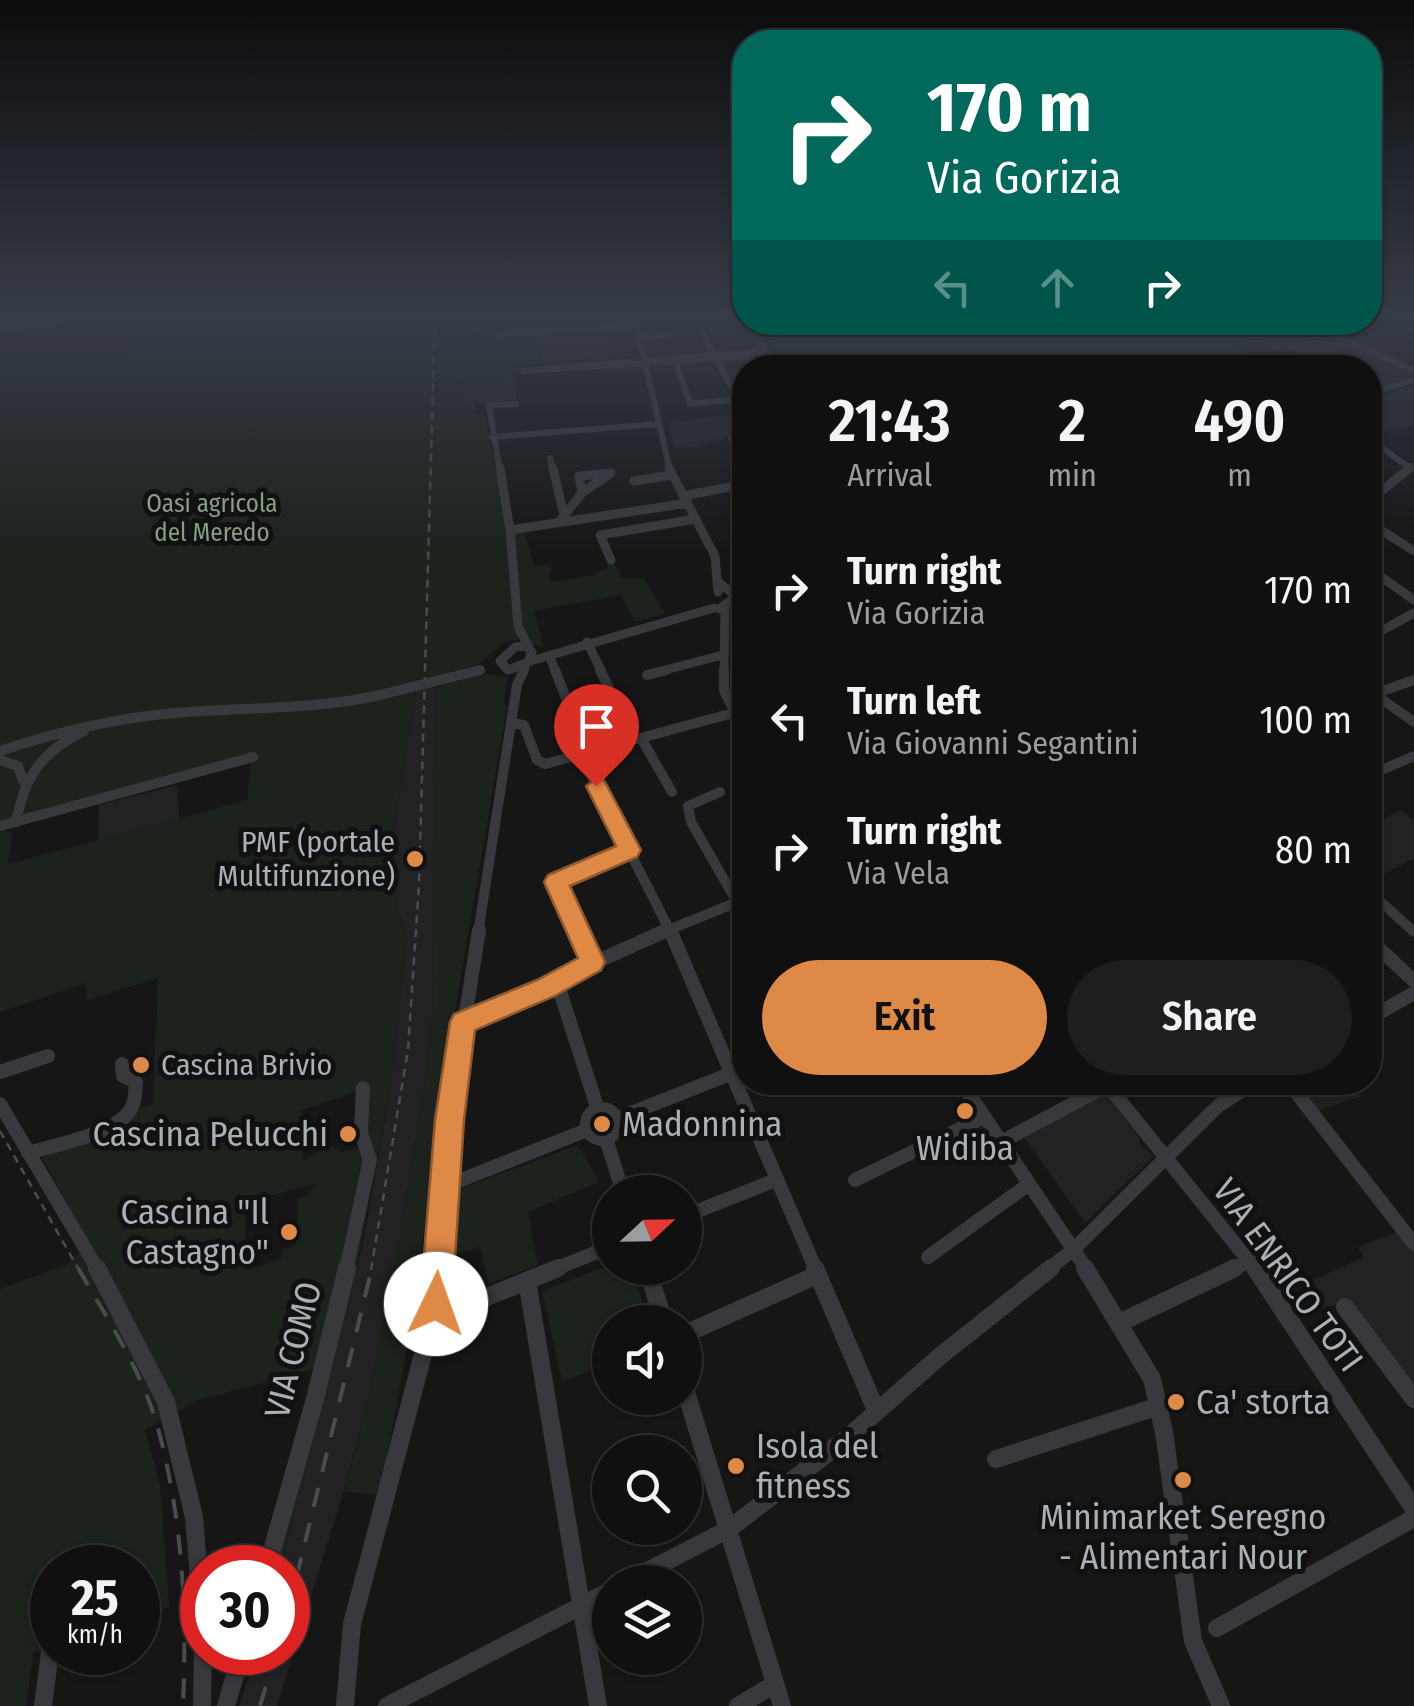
<!DOCTYPE html>
<html lang="en">
<head>
<meta charset="utf-8">
<style>
	:root { --surface:#101011; --page:#1e1e1f; --text:#f1f3f6; --muted:#9c9d9f; --line:#303031; --accent:#df8946 }
	body { margin:0; font-family:"Fira Sans Condensed",sans-serif; background:var(--page); color:var(--text); height:100vh; display:flex; flex-direction:column; font-size:38px; white-space:nowrap }
	* { box-sizing:border-box; margin:0 }
	p { font-size:32px; color:var(--muted) }
	.icon { flex:none; width:55px; height:55px; fill:none; stroke:currentColor; stroke-width:2; stroke-linecap:round; stroke-linejoin:round }
	.map { position:relative; flex:1; overflow:hidden }
	.side { position:absolute; left:732px; top:355px; width:650px; height:740px; display:flex; flex-direction:column; background:var(--surface); border-radius:40px; box-shadow:0 2px 8px #0004,0 0 0 2px var(--line) }
	.side>* { flex:none }
	.hud { position:absolute; left:732px; top:30px; width:650px; height:305px; border-radius:40px; box-shadow:0 2px 8px #0004,0 0 0 2px var(--line); background:#00695c; color:#fff; overflow:hidden }
	.needle { width:65px; rotate:68deg }
	.fabs { position:absolute; left:592px; top:1175px; display:grid; gap:20px }
	.fabs a { display:grid; place-items:center; width:110px; height:110px; border-radius:50%; background:var(--surface); box-shadow:0 2px 8px #0004,0 0 0 2px var(--line); font-size:50px }
	.speed { position:absolute; left:30px; top:1545px; display:flex; gap:20px; font-size:50px; font-weight:700; text-align:center }
	.speed>* { display:grid; place-content:center; width:130px; height:130px; border-radius:50%; background:var(--surface); box-shadow:0 2px 8px #0004,0 0 0 2px var(--line); line-height:1 }
	.speed small { font-size:25px; font-weight:400 }
	.speed .limit { border:15px solid #d22; background:#fff; color:#111 }
	.pin { position:absolute; display:grid; place-items:center; width:85px; height:85px; color:#fff; margin:-102px -42px; border-radius:50% 50% 50% 0; rotate:-45deg; box-shadow:0 0 10px #0007 }
	.pin .icon { rotate:45deg }
	.me { position:absolute; width:110px; margin:-55px; rotate:3deg; stroke-linejoin:round; filter:drop-shadow(0 0 8px #0008) }
	.turn { display:flex; align-items:center; gap:35px; height:210px; padding:0 30px; font-size:45px }
	.turn .icon { width:130px; height:130px; stroke-width:2.5 }
	.turn b { display:block; font-size:70px; line-height:85px }
	.lanes { display:flex; align-items:center; height:95px; padding:0 30px; background:#0003; justify-content:center; gap:50px; direction:ltr }
	.lanes .off { opacity:.35 }
	.eta { display:flex; justify-content:space-evenly; align-items:center; height:170px; text-align:center }
	.eta b { font-size:60px; font-weight:600; line-height:70px }
	.button { display:flex; gap:20px; margin-top:auto; padding:20px 30px }
	.button a { flex:1; height:115px; border-radius:60px; background:var(--accent); color:#111; font-size:40px; font-weight:600; line-height:115px; text-align:center }
	.button a+a { background:var(--page); color:var(--text) }
	ul { padding:0; list-style:none }
	li { display:flex; align-items:center; gap:30px; height:130px; padding:0 30px }
	li div { flex:1 }
	li b { display:block; font-size:38px }
	li em { font-style:normal }
	.map>svg:first-child { display:block }
</style>
</head>
<body>
<div class="map">
<svg width="1414" height="1706" viewBox="0 0 1414 1706">
	<rect width="100%" height="100%" fill="#161617"/>
	<path fill="#222224" d="M431,314h7v174l-6,528 -10,89 -32,187 -23,112 -24,89 -66,213h-38l17,-53 32,-1v-84l-7,-1 83,-329 27,-153 15,-146 -18,-71 28,-177z
		M1207,323h93l19,7 -18,8 16,7 22,-6 75,33v5l-42,12 -2,-21 -97,-1 -13,-10 15,-4 19,9 16,-5 -24,-11 -12,3 -17,-8 -15,4z
		M606,328l8,29 -72,6 -4,-31z
		M745,368v43l-10,3 10,11v9l-43,9v3l-28,2 -5,-25 63,-9 -3,-10 16,-5 -17,-30z
		M514,375l2,25 -53,4 1,-25z
		M1414,385v41l-44,9v-36z
		M177,785l2,34 68,-19v13l-150,43 2,-51z
		M1401,810l13,10v39l-44,21v-54z
		M1285,1083h66l11,13 -52,17z
		M1105,1094l34,43 1,7 14,12 -69,67 -61,-86z
		M1401,1230l13,17v151l-71,-96 -19,8 -18,-27 58,-26 -6,-10z"/>
	<path fill="#1c221c" fill-rule="evenodd" d="M246,314h185v25l106,-7 3,31 -24,3v9l-53,4v24h12l-1,12h11l22,115 17,1 10,35 18,-3 -3,19 49,-8v-3l10,-2 -1,-5 7,-1 9,16 21,-1 21,36 -30,8 -14,-27 -87,16 10,37 -12,-3 -6,-7 -22,4 -24,22 -31,9 40,-9 -72,19 -29,185 18,71 -15,146 -41,216 -69,266h-9l99,-400 -14,-75 -55,18 1,51 26,-16 13,7 17,-4 6,7 -45,212 -124,34 -51,29 15,54 9,123 -31,11v-50h-86v78l-19,7 -7,53h-26v-417l65,-24 24,-20 -47,-88 3,-5 64,-22 33,-23 11,-3 5,-126 -71,22 -1,-17 -86,29v-651l47,-6 82,-3 21,-18 83,-3zM251,762l-4,39 -239,63 4,-32 -7,1 1,-5zM316,1184l-8,11 -10,4 -2,46 -14,5 -1,9 -36,12v-69z
		M1175,323h29l63,44h-481l-30,-44z
		M485,673l23,4 -4,26 3,4 -64,375 -29,227 -34,186 -36,-3 23,-88 23,-112 32,-187 10,-89 3,-329z
		M578,1145l21,37 -71,30 10,53 -50,19 -8,-38 -33,12 5,-66z
		M610,1265l23,3 15,54h-38v40l-48,20 -20,-91z"/>
	<g fill="none" stroke-linecap="round" stroke-linejoin="round">
		<path stroke="#37393c" stroke-width="6" d="M634,314l36,157
			M1401,318l13,-4
			M747,322l30,46
			M1304,322l110,48
			M0,326l54,-2 9,-10
			M496,334l141,-9
			M640,338l27,-3
			M766,351l-243,20 245,-16
			M676,362l14,42 48,-5 -36,-67
			M1370,393l44,-13
			M745,435l-14,4 14,17
			M492,437l167,-13
			M1370,439l40,29 -3,3
			M550,458l3,13
			M500,471l-11,-66 27,-1"/>
		<path stroke="#37393c" stroke-width="9" d="M500,468l10,62 8,96 11,22
			M553,468l10,43
			M669,468l46,88 3,36
			M611,473l-29,20 -3,-17z
			M634,481l38,-6
			M683,496l62,-12
			M1370,500l40,-32
			M559,522l23,-29
			M1370,523l44,28
			M510,530l178,-27
			M611,560l-11,-25 96,-16
			M1370,569l44,31
			M719,582l17,15 -17,12
			M1370,637l44,-24
			M587,642l15,30
			M551,660l5,12
			M527,662l187,-54
			M523,672l9,-20 -6,-6 -11,1 -15,14 8,9 16,-6
			M657,672l66,-17
			M724,672l1,-64"/>
		<path stroke="#37393c" stroke-width="10" d="M555,670l32,82
			M600,670l34,70
			M724,670v20l21,44
			M647,675l20,-5
			M1370,691l44,31
			M1371,695l43,-15
			M511,723l13,2 13,35 8,4 188,-51
			M641,738l31,54
			M0,751c57,-19 115,-33 175,-38 67,-6 134,-3 201,-17
			M580,754l91,179
			M0,760l18,6 5,15
			M1370,775l44,-19
			M720,792l-32,14 3,16 46,80
			M16,822c9,-46 25,-70 68,-91
			M0,826l253,-69
			M1370,892l44,40
			M478,933l39,-248 7,-15
			M579,933l-23,-53 73,-30
			M661,933l84,-34"/>
		<path stroke="#37393c" stroke-width="14" d="M578,930l14,32
			M670,930l146,340
			M1370,940l44,41
			M557,982l41,128
			M1370,1018l44,-25
			M463,1022l204,-92
			M0,1072l48,-16
			M961,1082l126,188
			M1105,1082l151,188
			M1288,1082l126,162
			M0,1104l98,166
			M587 1124a15 15 0 1 1 30 0a15 15 0 1 1-30 0Z
			M616,1119l129,-51
			M606,1139l17,53
			M1001,1142l109,-58
			M28,1153c26,-8 92,-20 104,-46 4,-8 3,-17 4,-25l-13,-6 -1,-12
			M855,1180l129,-63
			M444,1182l17,-2 126,-50
			M685,1216l91,-36
			M928,1257l101,-73
			M346,1270l24,-110 -9,-27 2,-45
			M439,1270l13,-169 27,-171
			M552,1270l58,-23
			M1047,1270l26,-20 146,-145 37,-23
			M1230,1270l20,-9"/>
		<path stroke="#37393c" stroke-width="18" d="M97,1268l69,134 28,115 8,97
			M647,1268l17,54
			M815,1268l61,142
			M1085,1268l67,111 12,53 29,209 28,65
			M1255,1268l159,241
			M527,1281l71,425
			M436,1305l24,3 98,-40
			M1345,1307l69,92
			M1121,1322l114,-54
			M685,1334l132,-59
			M685,1389l97,317
			M996,1459l163,-53
			M267,1568l48,-169 32,-131
			M626,1582l103,-53 118,-91 92,-81 112,-89
			M1217,1628l197,-110
			M43,1706l9,-69
			M202,1706l1,-54
			M226,1706l16,-54
			M345,1706l7,-82 84,-319 3,-37
			M387,1706l223,-115
			M738,1706l37,-22"/>
		<path stroke="#4a4d50" stroke-width="2.5" stroke-dasharray="8 6" stroke-linecap="butt" d="M0,1131l79,139
			M371,1270l37,-220 11,-166 16,-570"/>
		<path stroke="#4a4d50" stroke-width="4" stroke-dasharray="20 16" stroke-linecap="butt" d="M78,1268c30,52 66,106 81,164 24,91 28,181 24,274
			M288,1612l84,-344
			M260,1706l16,-54"/>
		<path stroke="#37393c" stroke-width="9" d="M471,672l9,-2"/>
		<path stroke="#37393c" stroke-width="10" d="M376,696l104,-26"/>
	</g>
	<linearGradient id="sky" x2="0" y2="1"><stop stop-color="#0c0c0d"/><stop offset="0.57" stop-color="#363c47"/><stop offset="1" stop-color="#363c47" stop-opacity="0"/></linearGradient>
	<rect width="1414" height="553" fill="url(#sky)"/>
	<path fill="#df8946" stroke="#91592e" stroke-width="2.5" d="M596,778l8,2 37,70 -4,7 -67,29 35,76 -4,8 -46,26 -80,34 -11,90 -12,184 -5,12 -11,5 -12,-5 -4,-12 15,-184 15,-98 4,-8 83,-34 41,-22 -34,-76 4,-7 68,-29 -30,-60z"/>
	<g fill="#df8946" stroke="#111112" stroke-width="4">
		<circle cx="415" cy="859" r="10"/>
		<circle cx="141" cy="1065" r="10"/>
		<circle cx="965" cy="1111" r="10"/>
		<circle cx="602" cy="1124" r="10"/>
		<circle cx="348" cy="1134" r="10"/>
		<circle cx="289" cy="1232" r="10"/>
		<circle cx="1176" cy="1402" r="10"/>
		<circle cx="736" cy="1466" r="10"/>
		<circle cx="1183" cy="1480" r="10"/>
	</g>
	<g text-anchor="middle" dominant-baseline="central" stroke-width="10" stroke-linejoin="round" paint-order="stroke">
		<g font-size="25" fill="#879f82" stroke="#111112">
			<text x="212" y="504">Oasi agricola<tspan x="212" dy="29">del Meredo</tspan></text>
		</g>
		<g font-size="30" fill="#a9b0b6" stroke="#111112" text-anchor="end">
			<text x="395" y="842">PMF (portale<tspan x="395" dy="34">Multifunzione)</tspan></text>
			<text x="161" y="1065" text-anchor="start">Cascina Brivio</text>
		</g>
		<g font-size="35" fill="#a9b0b6" stroke="#111112" text-anchor="start">
			<text x="622" y="1124">Madonnina</text>
			<text x="328" y="1134" text-anchor="end">Cascina Pelucchi</text>
			<text x="965" y="1148" text-anchor="middle">Widiba</text>
			<text x="269" y="1212" text-anchor="end">Cascina "Il<tspan x="269" dy="40">Castagno"</tspan></text>
			<text x="1196" y="1402">Ca' storta</text>
			<text x="756" y="1446">Isola del<tspan x="756" dy="40">fitness</tspan></text>
			<text x="1183" y="1517" text-anchor="middle">Minimarket Seregno<tspan x="1183" dy="40">- Alimentari Nour</tspan></text>
		</g>
		<g font-size="35" fill="#a9b0b6" stroke="#111112">
			<text transform="translate(1288 1275) rotate(54)">VIA ENRICO TOTI</text>
			<text transform="translate(293 1350) rotate(-76)">VIA COMO</text>
		</g>
	</g>
</svg>
<div class="fabs">
<a><svg class="needle" viewBox="-14 -14 28 28"><path d="M0-13l5 13h-10z" fill="#e53935"/><path d="M0 13l5-13h-10z" fill="#9c9d9f"/></svg></a>
<a><svg class="icon" aria-label="sound" viewBox="0 0 24 24"><path d="M4 9h4l5-4v14l-5-4H4zM17 9q2 3 0 6"/></svg></a>
<a><svg class="icon" aria-label="search" viewBox="0 0 24 24"><circle cx="10" cy="10" r="6"/><path d="M15 15l6 6"/></svg></a>
<a><svg class="icon" aria-label="layers" viewBox="0 0 24 24"><path d="M12 4l9 5-9 5-9-5zM3 14l9 5 9-5"/></svg></a>
</div>
<div class="speed"><div>25<small>km/h</small></div><div class="limit">30</div></div>
<div class="pin" style="left:596px;top:786px;background:#d93025"><svg class="icon" aria-label="arrive" viewBox="0 0 24 24"><path d="M6 21V4h12l-3 4 3 4H6"/></svg></div>
<svg class="me" style="left:436px;top:1304px" viewBox="-20 -20 40 40"><circle r="19" fill="#fff"/><path d="M0-13L10 11 0 6-10 11z" fill="#df8946"/></svg>
<div class="hud">
<div class="turn"><svg class="icon" aria-label="right" viewBox="0 0 24 24"><path d="M7 20v-9h11M14 6l5 5-5 5"/></svg><div><b>170 m</b>Via Gorizia</div></div>
<div class="lanes"><svg class="icon off" aria-label="left" viewBox="0 0 24 24"><path d="M17 20v-9H6M10 6l-5 5 5 5"/></svg><svg class="icon off" aria-label="ahead" viewBox="0 0 24 24"><path d="M12 20V5M6 11l6-6 6 6"/></svg><svg class="icon" aria-label="right" viewBox="0 0 24 24"><path d="M7 20v-9h11M14 6l5 5-5 5"/></svg></div>
</div>
<section class="side">
<div class="eta">
<div><b>21:43</b><p>Arrival</p></div>
<div><b>2</b><p>min</p></div>
<div><b>490</b><p>m</p></div>
</div>
<ul>
<li><svg class="icon" aria-label="right" viewBox="0 0 24 24"><path d="M7 20v-9h11M14 6l5 5-5 5"/></svg><div><b>Turn right</b><p>Via Gorizia</p></div><em>170 m</em></li>
<li><svg class="icon" aria-label="left" viewBox="0 0 24 24"><path d="M17 20v-9H6M10 6l-5 5 5 5"/></svg><div><b>Turn left</b><p>Via Giovanni Segantini</p></div><em>100 m</em></li>
<li><svg class="icon" aria-label="right" viewBox="0 0 24 24"><path d="M7 20v-9h11M14 6l5 5-5 5"/></svg><div><b>Turn right</b><p>Via Vela</p></div><em>80 m</em></li>
</ul>
<div class="button"><a>Exit</a><a>Share</a></div>
</section>
</div>
</body>
</html>
